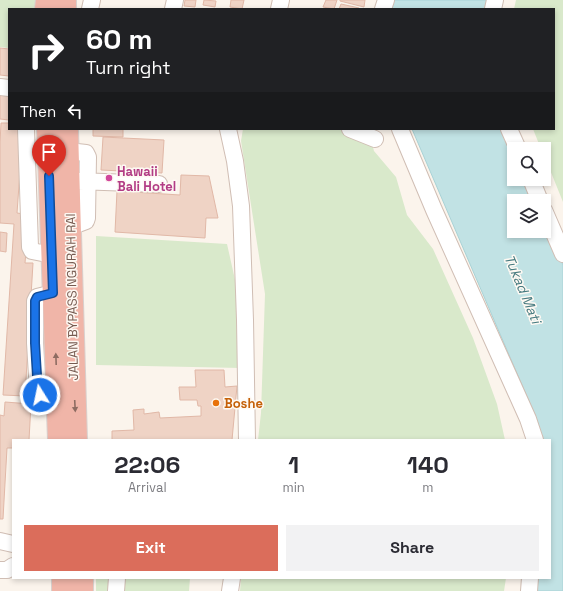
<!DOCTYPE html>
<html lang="en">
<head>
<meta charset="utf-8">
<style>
	:root { --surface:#fff; --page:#f2f2f3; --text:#2b2b33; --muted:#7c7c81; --accent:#db6d5b }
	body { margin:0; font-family:"Space Grotesk",sans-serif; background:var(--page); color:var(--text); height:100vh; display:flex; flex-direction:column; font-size:15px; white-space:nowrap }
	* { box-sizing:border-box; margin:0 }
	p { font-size:13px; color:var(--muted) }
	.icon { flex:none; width:22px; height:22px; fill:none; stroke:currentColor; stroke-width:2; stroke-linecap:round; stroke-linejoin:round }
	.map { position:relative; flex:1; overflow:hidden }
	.side { position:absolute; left:12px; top:439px; width:539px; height:140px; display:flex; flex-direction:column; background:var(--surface); border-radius:0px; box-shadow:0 2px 6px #0003 }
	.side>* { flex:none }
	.guide { position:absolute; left:8px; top:8px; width:547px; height:122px; border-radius:0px; box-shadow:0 2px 6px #0003; background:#202124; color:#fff; overflow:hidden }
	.buttons { position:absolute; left:507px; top:142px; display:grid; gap:8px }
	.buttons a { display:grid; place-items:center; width:44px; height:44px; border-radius:0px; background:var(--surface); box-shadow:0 2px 6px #0003; font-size:20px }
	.pin { position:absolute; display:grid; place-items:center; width:34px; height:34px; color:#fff; margin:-41px -17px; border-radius:50% 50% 50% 0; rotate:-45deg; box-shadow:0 0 4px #0007 }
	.pin .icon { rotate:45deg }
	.me { position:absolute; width:44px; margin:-22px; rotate:350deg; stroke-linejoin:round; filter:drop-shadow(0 0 3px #0008) }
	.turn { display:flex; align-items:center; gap:14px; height:84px; padding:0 12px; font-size:18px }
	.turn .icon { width:52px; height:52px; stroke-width:2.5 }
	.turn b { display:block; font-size:28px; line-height:34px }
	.then { display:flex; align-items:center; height:38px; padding:0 12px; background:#0003; gap:8px; font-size:15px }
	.eta { display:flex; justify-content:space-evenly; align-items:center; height:68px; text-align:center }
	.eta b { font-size:24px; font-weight:700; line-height:28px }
	.cta { display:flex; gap:8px; margin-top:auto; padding:8px 12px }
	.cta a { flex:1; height:46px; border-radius:0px; background:var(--accent); color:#fff; font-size:16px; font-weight:700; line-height:46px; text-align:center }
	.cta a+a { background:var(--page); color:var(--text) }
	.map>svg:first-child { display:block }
</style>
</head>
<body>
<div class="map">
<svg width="563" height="591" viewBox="0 0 563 591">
	<rect width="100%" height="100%" fill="#fbf4ec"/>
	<path fill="#d9e9cb" d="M0,0h36v9h-27v39l-9,-1z
		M516,0h47v202l-19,-47v-6h-3l-8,-20h21v-120h-40z
		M243,129h100l27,7 4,15 22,26 11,38 26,34 40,89 24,66 8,36h-247l3,-27 4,-119 -24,-153z
		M96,236l131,8 13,58 1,66 -145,-3z
		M96,578h94l-1,13h-93z
		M241,578h265l-2,13h-264z"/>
	<path fill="#c1e2e4" stroke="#a8d2d6" d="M394,0h96l-2,9h-98z
		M412,129h92l10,23v27h12l9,22h-21v30h30v-10l19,44v326h-28l1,-13h14v-138h-7l-6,-20z"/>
	<path fill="#efd3c5" stroke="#e1b8a7" d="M185,0h11l-1,7 -11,-1z
		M204,0l12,1 -1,6 -12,-2z
		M231,0h13l-2,9 -12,-2z
		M326,0h11l-3,9 -11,-2z
		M340,0h25l-1,7 -24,-6z
		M341,4l18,4 -1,1h-19z
		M0,48l9,1v27l-9,-1z
		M0,90l9,1v29l-9,-1z
		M1,123h8v6h14l-6,84 7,1 4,13 -3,36h8l-8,133 -22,-1 11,-171 -14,-1v-80z
		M93,129h30v8l-30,-1z
		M103,137l61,3 -2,33 -61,-3z
		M181,175l28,1 9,42h-12l-1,20 -90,-6 2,-41 63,4z
		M0,232l7,1 -1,19 -6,-1z
		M195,370h29l1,17 12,-1 -5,54h-120v-9l22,-1 -1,-20 11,-1v5l15,-2 1,6 41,-2v-10h-3l-1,-6h-17l-1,-13h17z
		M5,402l26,2 -2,36h-16v8h-6l-4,71h-3v-104l4,1z"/>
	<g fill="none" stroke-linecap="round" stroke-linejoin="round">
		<g stroke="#d0beb4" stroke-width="18">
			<path id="minor" d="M90,9l2,-9
				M173,9l2,-9
				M279,9l2,-9
				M383,9l3,-9
				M493,9l2,-9
				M0,87l9,1
				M26,129l4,118 2,4 20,4
				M228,129l7,32 6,45 4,114 2,120
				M350,129l25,10
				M400,129l34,81 94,209 7,21
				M509,129l9,20
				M68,151l18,2 2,4 -1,61 -1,3 -16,6
				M531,179l9,22
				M77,181l82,3
				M544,210l19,44
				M53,293l-16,4 -2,4v42l3,49 6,5 13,3
				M0,541l13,3
				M0,570h7l6,-4
				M116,591l1,-13
				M230,591l2,-13
				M529,591l1,-13"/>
		</g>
		<g stroke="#d9d1ce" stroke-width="24">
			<path id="highway" d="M46,9l1,-9
				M65,9v-9
				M48,129l11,311
				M67,129l9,311
				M63,578v13
				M82,578v13"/>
		</g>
		<use href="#minor" stroke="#fff" stroke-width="16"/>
		<use href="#highway" stroke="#f0b5a8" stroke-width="22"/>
	</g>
	<defs><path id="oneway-solid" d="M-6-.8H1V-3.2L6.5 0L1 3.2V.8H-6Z"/></defs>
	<g fill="#8e6c62">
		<use href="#oneway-solid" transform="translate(56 359) rotate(-92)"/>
		<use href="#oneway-solid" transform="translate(75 406) rotate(87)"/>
	</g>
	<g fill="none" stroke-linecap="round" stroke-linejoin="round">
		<g stroke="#114b97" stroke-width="10">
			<path id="route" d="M40,395l-2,-3 -3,-49v-42l2,-4 16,-4 -4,-117"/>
		</g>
		<use href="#route" stroke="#1a73e8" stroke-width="7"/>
	</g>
	<circle fill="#d1479c" stroke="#fef9f3" stroke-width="1.5" cx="109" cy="178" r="4"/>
	<circle fill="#e8710a" stroke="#fef9f3" stroke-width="1.5" cx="216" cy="403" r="4"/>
	<g text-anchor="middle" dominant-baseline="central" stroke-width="3" stroke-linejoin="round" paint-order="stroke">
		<g font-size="13" font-weight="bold" fill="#b23c85" stroke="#fef9f3" text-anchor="start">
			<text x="117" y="171">Hawaii<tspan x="117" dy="15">Bali Hotel</tspan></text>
		</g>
		<g font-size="13" fill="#765a50" stroke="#fef9f3">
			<text transform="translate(72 297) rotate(-91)">JALAN BYPASS NGURAH RAI</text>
		</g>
		<g font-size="13" font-weight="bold" fill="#c56008" stroke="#fef9f3" text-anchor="start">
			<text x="224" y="403">Boshe</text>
		</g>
		<g font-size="14" font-style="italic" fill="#477b80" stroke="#fef9f3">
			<text transform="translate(523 289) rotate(67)">Tukad Mati</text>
		</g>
	</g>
</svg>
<div class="buttons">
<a><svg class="icon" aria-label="search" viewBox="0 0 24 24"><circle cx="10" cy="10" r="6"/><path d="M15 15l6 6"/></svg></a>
<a><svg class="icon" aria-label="layers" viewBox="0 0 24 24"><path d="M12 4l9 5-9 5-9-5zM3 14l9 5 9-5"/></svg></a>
</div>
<div class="pin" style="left:49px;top:176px;background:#d93025"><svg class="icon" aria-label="arrive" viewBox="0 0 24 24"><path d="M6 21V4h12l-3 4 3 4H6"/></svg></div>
<svg class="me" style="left:40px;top:395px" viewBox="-20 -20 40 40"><circle r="17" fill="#1a73e8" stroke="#fff" stroke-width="3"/><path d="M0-11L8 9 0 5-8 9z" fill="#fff"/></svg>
<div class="guide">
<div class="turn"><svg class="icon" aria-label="right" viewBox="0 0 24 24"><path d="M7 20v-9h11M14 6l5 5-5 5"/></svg><div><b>60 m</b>Turn right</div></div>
<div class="then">Then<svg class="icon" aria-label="left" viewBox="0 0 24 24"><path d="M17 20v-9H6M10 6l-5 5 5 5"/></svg></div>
</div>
<section class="side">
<div class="eta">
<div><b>22:06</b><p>Arrival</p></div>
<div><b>1</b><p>min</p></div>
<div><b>140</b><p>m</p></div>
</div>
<div class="cta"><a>Exit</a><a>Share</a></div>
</section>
</div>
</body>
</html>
